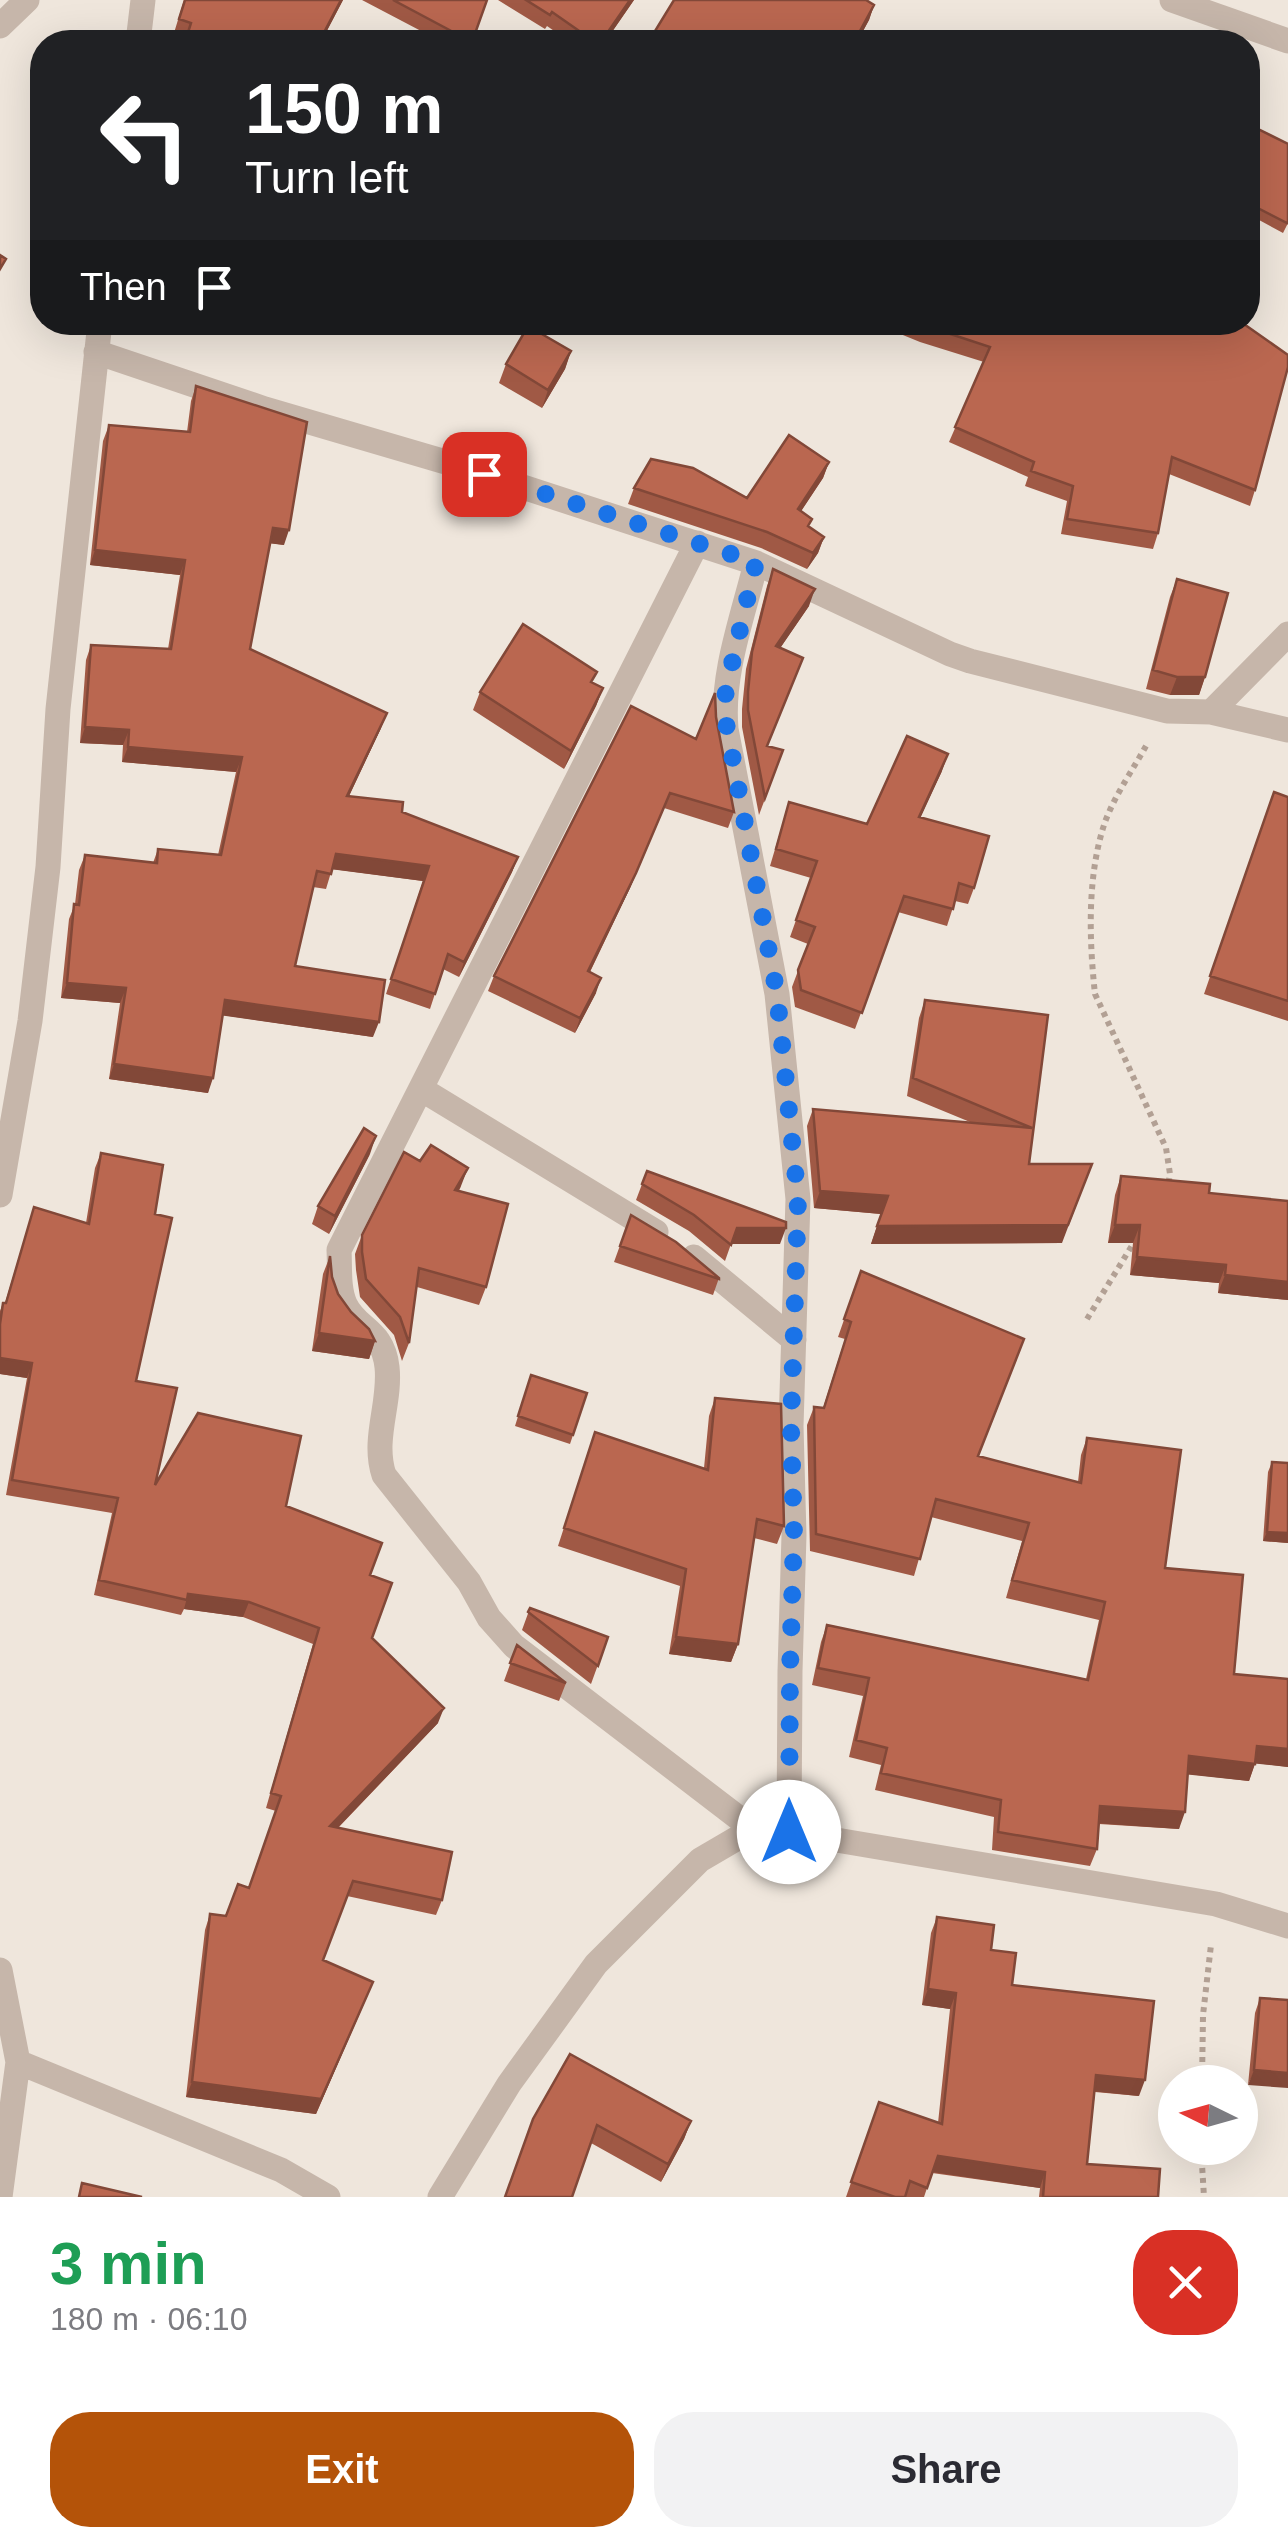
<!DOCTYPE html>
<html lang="en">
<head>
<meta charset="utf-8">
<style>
	:root { --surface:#fff; --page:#f2f2f3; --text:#2b2b33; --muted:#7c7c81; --accent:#b45309 }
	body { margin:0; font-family:Helvetica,sans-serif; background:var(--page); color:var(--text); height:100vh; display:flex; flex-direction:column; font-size:38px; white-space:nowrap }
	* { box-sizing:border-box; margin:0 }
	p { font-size:32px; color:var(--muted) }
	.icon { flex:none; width:55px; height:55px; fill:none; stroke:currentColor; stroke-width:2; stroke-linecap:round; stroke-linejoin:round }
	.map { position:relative; height:2197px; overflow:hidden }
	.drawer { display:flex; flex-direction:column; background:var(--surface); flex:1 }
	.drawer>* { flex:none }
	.hud { position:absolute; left:30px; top:30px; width:1230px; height:305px; border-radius:40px; box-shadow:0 10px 40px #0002; background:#202124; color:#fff; overflow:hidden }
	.needle { width:65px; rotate:275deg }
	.tools { position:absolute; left:1158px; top:2065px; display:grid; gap:20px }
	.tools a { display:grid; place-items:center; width:100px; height:100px; border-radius:50%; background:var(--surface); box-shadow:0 10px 40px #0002; font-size:50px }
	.pin { position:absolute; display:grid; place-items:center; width:85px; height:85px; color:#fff; margin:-42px; border-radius:20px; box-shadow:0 5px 15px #0006 }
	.me { position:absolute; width:110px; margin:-55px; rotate:0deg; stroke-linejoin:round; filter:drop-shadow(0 0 8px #0008) }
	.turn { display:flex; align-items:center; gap:35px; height:210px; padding:0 50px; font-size:45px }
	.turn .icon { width:130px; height:130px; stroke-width:2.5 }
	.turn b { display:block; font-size:70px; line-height:85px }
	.then { display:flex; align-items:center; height:95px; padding:0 50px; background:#0003; gap:20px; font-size:38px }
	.round { display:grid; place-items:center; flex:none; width:105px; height:105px; border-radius:40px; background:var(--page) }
	.summary { display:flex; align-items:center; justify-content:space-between; height:170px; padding:0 50px }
	h1 { font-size:60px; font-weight:700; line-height:75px; color:#1e9e55 }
	.primary-button { display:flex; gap:20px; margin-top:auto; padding:20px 50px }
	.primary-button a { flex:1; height:115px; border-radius:40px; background:var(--accent); color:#fff; font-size:40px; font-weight:700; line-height:115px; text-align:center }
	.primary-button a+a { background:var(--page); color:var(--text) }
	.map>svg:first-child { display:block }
</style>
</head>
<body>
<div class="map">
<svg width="1288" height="2197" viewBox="0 0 1288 2197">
	<rect width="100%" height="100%" fill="#efe6dc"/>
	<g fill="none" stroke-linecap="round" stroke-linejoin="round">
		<path stroke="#b2a094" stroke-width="6" stroke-dasharray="5 5" stroke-linecap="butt" d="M1146,746c-14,25 -31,49 -41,76 -18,53 -16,117 -10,172l71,154 4,26 -2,12
			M1087,1319l49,-80
			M1202,2082l1,-67 8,-70
			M1201,2148l3,49"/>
		<path stroke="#c6b6aa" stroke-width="25" d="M1172,0l116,41
			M0,26l27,-26
			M138,42l5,-42
			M96,352l169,57 184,54 307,100 194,91 20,7 197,50 44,1 77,18
			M697,543l-358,707c1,18 -1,38 6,54 12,26 38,25 42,63 4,36 -15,72 -3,108l85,107 20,36 25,28 239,183
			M756,563c-13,53 -35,111 -30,166l51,265 21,205 -7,227 3,109 -4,136 -1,161
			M1211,712l77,-78
			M421,1089l235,143
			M0,1195l30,-174 18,-154 10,-158 42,-387
			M694,1257l100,83
			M0,1970l18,92 -18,135
			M18,2062l263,108 47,27
			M440,2197l69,-113 87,-120 104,-104 53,-31 36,3 427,72 72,22"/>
	</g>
	<path fill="#a05945" d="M184,0h159l-22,42h-137l2,-5 -12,-4z
		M362,0h125l-16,42h-29z
		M498,0h136l-29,42h-35l-23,-16 -2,3z
		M874,5l-5,15 -12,22h-206l4,-11z
		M1248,124l40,20v79l-5,10 -35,-19z
		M871,322h370l14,168 -5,16 -81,-32 -11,59 -5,16 -92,-15 6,-33 -42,-15 3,-9 -79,-35 35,-80 -64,-20z
		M571,351l-6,18 -23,39 -43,-25 7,-19z
		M196,386l88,159 -14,-2 -20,106 131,79 -32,68 53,16 116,45 -6,15 -53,105 -16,-8 -13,40 -44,-15 37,-113 -91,-12 -6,20 -13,-2 -18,79 78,71 -151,-22 -14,78 -99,-14 11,-76 -59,-5 8,-79 6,-15 4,-34 6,-15 68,8 5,-14 60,6 18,-83 -114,-10 1,-17 -43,-2 6,-83 5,-15 77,4 12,-74 -90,-10 13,-124 6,-16 78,7 4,-31z
		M829,462l-6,16 -22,33 8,16 15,10 -6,16 -11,16 -46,-21 -133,-44 6,-16 113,10z
		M773,569l36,37 -29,42 -13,98 16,4 -24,65 -17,-88v-18l4,-40 21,-83z
		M1177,579l28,98 -6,18h-29l-24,-6 24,-92z
		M603,688l-7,18 -32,63 -91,-59 7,-18z
		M716,717l18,95 -6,16 -64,-20 -34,80 -40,84 6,21 -21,40 -87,-42 6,-15z
		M942,771l-22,46 54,71 -6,16 -13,-3 -8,25 -49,-14 -43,117 -60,-22 -3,-20 16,-43 -18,-7 21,-59 -41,-12 19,-64 78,22z
		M1274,792l14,5v224l-84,-27z
		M925,1000l123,15 -19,149 33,79 -191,1 10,-30 -67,-6 -7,-82 6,-17 157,13 -63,-26 12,-78z
		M101,1153l54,61 -19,167 19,104 131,21 84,69 2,63 66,85 -100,105 104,72 -6,15 -89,-19 -24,64 44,37 -51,117 -130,-17 19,-167 5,-16 16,2 23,-28 27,-77 -10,-3 47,-164 -70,-27 -59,-8 -3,6 -87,-20 18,-82 -106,-18 21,-117 -27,-4v-63l3,-8h2l29,-96 52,16 9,-55z
		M370,1154l-41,80 -17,-10 6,-18z
		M647,1171l133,73h-49l-6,17 -36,-30 -53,-31z
		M1121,1176l88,17 79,8v99l-70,-7 1,-10 -89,-8 3,-32h-25l7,-48z
		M461,1186l-2,5 27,96 -7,18 -62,-18 -8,56 -7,18 -8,-26 -34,-38 -4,-27 -1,-16 7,-19z
		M631,1215l88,63 -6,17 -99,-33z
		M330,1256l2,21 6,17 13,18 24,29 -6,18 -57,-8 11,-77z
		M861,1271l117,185 100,26 3,-27 6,-17 78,130 69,106 54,5v88l-33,-4 -6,18 -61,-7 -9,55 -80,-5 -2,25 -7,17 -98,-16 2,-33 -119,-27 6,-25 -32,-8 14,-61 -51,-11 9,-43 6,-17 259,54 13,-59 -93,-22 16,-57 -91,-24 -17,59 -104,-25 -3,-126 7,-18 9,1 22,-69 -7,-2z
		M531,1375l56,18 -17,51 -55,-18z
		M715,1398l69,128 -7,18 -23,-6 -16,106 -7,18 -62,-8 11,-68 -122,-40 37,-114 109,36 5,-52z
		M1272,1462l16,81 -25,-2 5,-69z
		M530,1608l78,29 -17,47 -69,-54z
		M517,1645l49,38 -7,18 -55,-20z
		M937,1917l54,33 21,35 127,111 -44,-4 -8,72 71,33h-119l1,-9 -108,-15 -8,24h-78l33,-95 59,21 12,-114 -28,-4 9,-72z
		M1260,1998l28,2 -40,85 7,-72z
		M533,2119l158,2 -7,18 -23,43 -70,-39z"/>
	<path fill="#824838" d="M341,0h2l-22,42h-2z
		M630,0h4l-29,42h-4z
		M874,5l-5,15 -12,22h-3z
		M292,322h72l-3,8z
		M571,351l-6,18 -23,39 6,-18z
		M829,462l-6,16 -31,47 6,-16z
		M273,528l16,2 -5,15 -17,-2z
		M824,537l-6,16 -11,16 6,-16z
		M95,550l90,10 -5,15 -90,-10z
		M815,589l-6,17 -39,57 6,-17z
		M1177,677h28l-6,18h-29z
		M603,688l-7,18 -32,63 7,-18z
		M387,713l-6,15 -39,83 5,-15z
		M85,727l44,3 -6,15 -43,-2z
		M128,747l114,10 -6,15 -114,-10z
		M948,754l-6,17 -29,63 6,-17z
		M670,793l-40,95 -47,98 5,-15z
		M336,854l93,12 -6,15 -93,-12z
		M518,857l-6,15 -53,105 5,-15z
		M601,978l-5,15 -21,40 5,-15z
		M67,983l59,5 -6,15 -59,-5z
		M225,1000l154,22 -6,15 -154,-22z
		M114,1064l99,14 -5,15 -99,-14z
		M376,1136l-6,18 -41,80 6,-18z
		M1092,1164l-30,79 -191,1 6,-18z
		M468,1168l-7,18 -13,22 7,-18z
		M820,1191l68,5 -7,18 -67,-6z
		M1115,1225h25l-7,18h-25z
		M737,1228h49l-6,16h-49z
		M1137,1257l89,8 -7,18 -89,-8z
		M1225,1275l63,7v18l-70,-7z
		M319,1333l56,8 -6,18 -57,-8z
		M0,1358l32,5 -5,15 -27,-4z
		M1267,1532l21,1v10l-25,-2z
		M188,1594l61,8 -6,15 -59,-8z
		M676,1637l62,7 -7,18 -62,-8z
		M444,1708l-6,15 -113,118 5,-15z
		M1257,1746l31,3v18l-38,-4z
		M1189,1756l66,8 -6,17 -66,-7z
		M1100,1806l85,6 -6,17 -85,-6z
		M373,1982l-57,132 -130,-17 6,-15z
		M928,1989l28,4 -6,16 -28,-4z
		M1254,2070l34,3v15l-40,-3z
		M1096,2075l49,5 -6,16 -48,-5z
		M691,2121l-7,18 -23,43 7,-18z
		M938,2156l107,16 -5,16 -108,-16z"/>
	<path fill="#ba6750" stroke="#824838" stroke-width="2.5" d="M185,0h156l-22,42h-134l6,-19 -12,-4z
		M393,0h94l-15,42z
		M526,0h104l-29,42h-6l-43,-30 -2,3z
		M674,0h192l8,5 -20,37h-181l-18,-11z
		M1248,124l40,20v77l-1,2 -39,-20z
		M0,255l6,4 -6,10z
		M914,322h327l47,33v12l-33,123 -83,-33 -14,76 -91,-14 6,-33 -42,-15 3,-9 -79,-35 35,-80z
		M528,326l43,25 -23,39 -42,-26z
		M196,386l111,36 -18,108 -16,-2 -23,121 137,64 -40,83 56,6 -1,10 116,45 -54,105 -16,-8 -13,40 -44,-15 38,-113 -93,-12 -5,20 -14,-3 -22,95 90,14 -6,42 -154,-22 -12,78 -99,-14 12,-76 -59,-5 7,-79 5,1 6,-50 72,8 1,-14 63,6 21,-98 -114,-10 1,-17 -44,-3 6,-82 80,4 14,-89 -90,-10 14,-125 81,7z
		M789,435l40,27 -31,47 14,10 -4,7 16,11 -11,16 -46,-21 -133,-44 17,-29 42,9 54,30z
		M773,569l42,20 -39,57 27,12 -36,88 16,4 -18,48 -17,-88v-18l4,-40z
		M1177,579l51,14 -23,84h-28l-24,-7z
		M523,624l74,48 -6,10 12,6 -32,63 -91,-59z
		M715,693l1,24 18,95 -64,-19 -34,80 -48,98 13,7 -21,40 -86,-42 137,-270 65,33z
		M907,736l41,18 -29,63 70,19 -15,52 -15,-5 -6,26 -49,-13 -42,117 -61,-23 -3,-20 17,-43 -19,-7 21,-59 -41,-12 13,-47 78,22z
		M1274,792l14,5v204l-78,-25z
		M925,1000l123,15 -19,149h63l-24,61 -191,1 11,-30 -68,-5 -7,-82 219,19 -119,-50z
		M364,1128l12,8 -41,80 -17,-10z
		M431,1145l37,23 -13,22 53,14 -22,83 -67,-19 -10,75 -9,-26 -34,-38 -4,-27v-17l42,-83 16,9z
		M101,1153l62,12 -8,49 17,4 -36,163 41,7 -22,97 43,-72 103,23 -15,70 96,37 -12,32 22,8 -20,55 72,70 -114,118 122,26 -10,48 -89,-19 -30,79 50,22 -52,117 -129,-17 18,-168 16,2 12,-32 11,4 32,-92 -10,-3 48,-165 -70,-26 -61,-8 -1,6 -88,-20 19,-82 -106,-18 20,-117 -32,-5v-34l3,-21h3l28,-96 55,17z
		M647,1171l139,51v6h-49l-6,17 -37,-30 -52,-31z
		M1121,1176l89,8 -1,9 79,8v81l-63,-7 1,-10 -89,-8 3,-32h-25z
		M631,1215l45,27 43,36v1l-99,-33z
		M330,1256l2,21 6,17 13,18 18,17 6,12 -56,-8z
		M861,1271l163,68 -46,117 103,27 6,-45 94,12 -16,118 78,7 -9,99 54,5v70l-31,-3 -2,18 -66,-8 -4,56 -85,-6 -3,43 -99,-17 3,-32 -120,-27 6,-25 -31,-8 13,-62 -51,-10 9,-43 261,55 17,-78 -93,-22 17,-57 -93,-24 -16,60 -104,-25 -2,-127 10,1 27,-86 -7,-3z
		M531,1375l56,18 -14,42 -55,-19z
		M715,1398l66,6 3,122 -27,-7 -19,125 -62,-7 10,-68 -122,-41 31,-96 113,38z
		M1272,1462l16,1v70l-21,-1z
		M530,1608l78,29 -10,29 -70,-54z
		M517,1645l49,38 -56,-20z
		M937,1917l57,8 -3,25 25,3 -4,32 142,16 -9,79 -49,-5 -9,89 73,5 -2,28h-115l2,-25 -107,-16 -11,32 -17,-7 -5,16h-10l-44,-15 28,-80 63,22 14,-131 -28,-4z
		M1260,1998l28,2v73l-34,-3z
		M570,2054l121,67 -23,43 -71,-39 -25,72h-67l28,-78z
		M82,2183l60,14h-63z"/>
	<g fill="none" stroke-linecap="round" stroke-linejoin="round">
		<path stroke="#1a73e8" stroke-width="18" stroke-dasharray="0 32.4" d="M484,474l272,88 -30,127 -2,23 53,282 21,205 -7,227 3,108 -4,137 -1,161"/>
	</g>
</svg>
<div class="tools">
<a><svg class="needle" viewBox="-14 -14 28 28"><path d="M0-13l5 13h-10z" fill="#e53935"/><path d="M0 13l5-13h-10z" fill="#7c7c81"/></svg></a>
</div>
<div class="pin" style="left:484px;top:474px;background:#d93025"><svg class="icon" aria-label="arrive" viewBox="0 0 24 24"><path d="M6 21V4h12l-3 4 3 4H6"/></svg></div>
<svg class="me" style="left:789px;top:1832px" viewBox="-20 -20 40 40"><circle r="19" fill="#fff"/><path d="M0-13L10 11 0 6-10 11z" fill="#1a73e8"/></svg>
<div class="hud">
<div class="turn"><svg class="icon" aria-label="left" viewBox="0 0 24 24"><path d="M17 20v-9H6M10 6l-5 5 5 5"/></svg><div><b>150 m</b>Turn left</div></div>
<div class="then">Then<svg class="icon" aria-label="arrive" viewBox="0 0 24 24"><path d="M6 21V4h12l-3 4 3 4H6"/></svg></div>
</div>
</div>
<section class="drawer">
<div class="summary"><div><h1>3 min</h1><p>180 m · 06:10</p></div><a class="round" style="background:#d93025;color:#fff"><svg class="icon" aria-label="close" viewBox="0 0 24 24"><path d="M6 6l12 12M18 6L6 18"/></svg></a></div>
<div class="primary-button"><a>Exit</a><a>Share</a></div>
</section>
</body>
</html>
